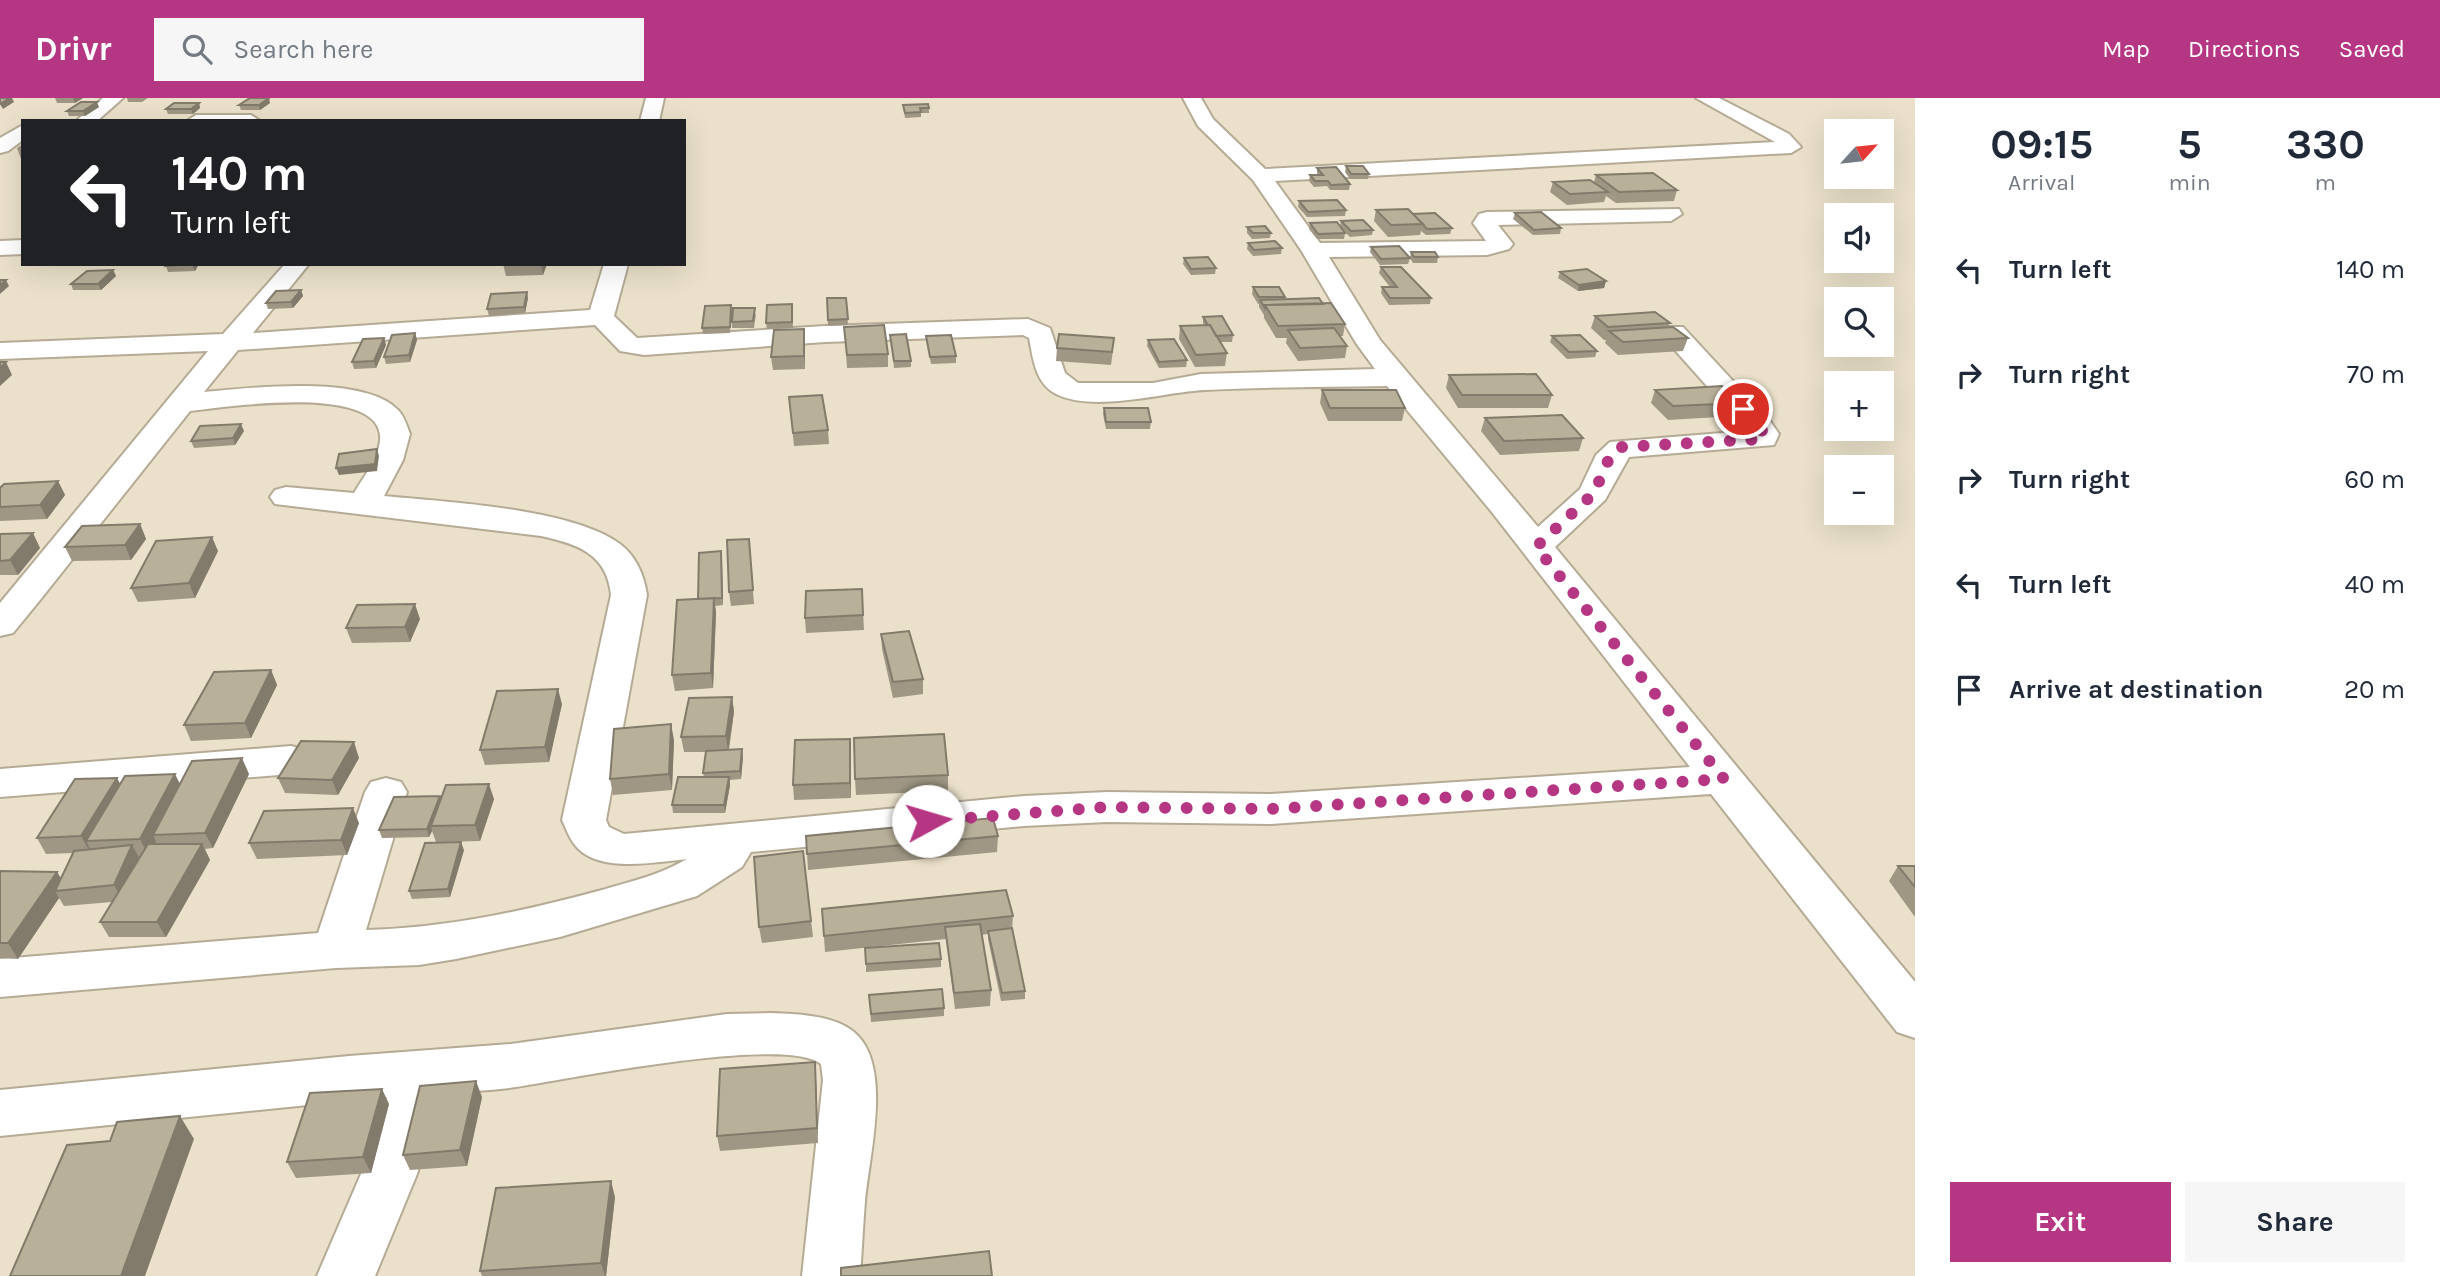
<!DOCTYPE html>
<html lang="en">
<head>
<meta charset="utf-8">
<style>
	:root { --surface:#fff; --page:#f6f6f7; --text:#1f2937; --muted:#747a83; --accent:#b53682 }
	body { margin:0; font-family:Karla,sans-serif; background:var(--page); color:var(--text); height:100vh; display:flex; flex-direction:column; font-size:26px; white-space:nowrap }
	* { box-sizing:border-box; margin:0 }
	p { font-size:23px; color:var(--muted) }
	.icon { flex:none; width:38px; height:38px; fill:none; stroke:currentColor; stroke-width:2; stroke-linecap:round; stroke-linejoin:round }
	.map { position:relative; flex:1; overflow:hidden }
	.drawer { display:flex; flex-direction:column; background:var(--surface); width:525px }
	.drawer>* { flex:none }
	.top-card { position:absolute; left:21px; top:21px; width:665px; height:147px; border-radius:0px; box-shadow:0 7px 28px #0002; background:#202124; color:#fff; overflow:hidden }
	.needle { width:46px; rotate:63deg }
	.tools { position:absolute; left:1824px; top:21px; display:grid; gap:14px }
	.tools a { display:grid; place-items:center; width:70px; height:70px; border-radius:0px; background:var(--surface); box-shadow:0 7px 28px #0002; font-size:35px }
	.pin { position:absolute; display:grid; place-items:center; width:60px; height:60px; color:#fff; margin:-30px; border:4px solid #fff; border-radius:50%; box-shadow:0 2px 7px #0007 }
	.me { position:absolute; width:77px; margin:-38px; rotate:84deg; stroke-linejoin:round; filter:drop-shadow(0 0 5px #0008) }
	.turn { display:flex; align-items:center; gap:24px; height:147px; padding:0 35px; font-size:32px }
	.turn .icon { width:91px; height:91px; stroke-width:2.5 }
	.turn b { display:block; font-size:49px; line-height:60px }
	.eta { display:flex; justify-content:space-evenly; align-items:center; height:119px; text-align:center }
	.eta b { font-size:42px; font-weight:700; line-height:49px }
	.cta { display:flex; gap:14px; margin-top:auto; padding:14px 35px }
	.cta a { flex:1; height:80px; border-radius:0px; background:var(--accent); color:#fff; font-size:28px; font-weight:700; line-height:80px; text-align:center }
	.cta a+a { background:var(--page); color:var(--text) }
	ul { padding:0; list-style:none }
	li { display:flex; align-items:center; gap:21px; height:105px; padding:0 35px }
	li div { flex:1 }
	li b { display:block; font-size:26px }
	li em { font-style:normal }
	header { display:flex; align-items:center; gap:42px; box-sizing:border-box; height:98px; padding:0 35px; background:var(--accent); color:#fff }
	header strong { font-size:33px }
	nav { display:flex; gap:38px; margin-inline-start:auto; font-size:24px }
	.search { width:490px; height:63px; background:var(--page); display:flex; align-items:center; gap:18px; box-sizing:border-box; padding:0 24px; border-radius:0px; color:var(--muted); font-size:26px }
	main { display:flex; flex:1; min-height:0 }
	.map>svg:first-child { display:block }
</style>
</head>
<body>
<header>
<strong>Drivr</strong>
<div class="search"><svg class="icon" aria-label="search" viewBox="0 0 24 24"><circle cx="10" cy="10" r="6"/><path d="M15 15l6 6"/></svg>Search here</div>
<nav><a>Map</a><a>Directions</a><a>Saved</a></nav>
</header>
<main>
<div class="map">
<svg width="1915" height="1178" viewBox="0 0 1915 1178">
	<rect width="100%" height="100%" fill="#ebe1ca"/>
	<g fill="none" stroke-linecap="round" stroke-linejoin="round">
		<g stroke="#b5ab95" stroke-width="4">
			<path id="minor" d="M103,0h20l-26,23h-21z
				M646,0h18l-5,23h-19z
				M1183,0h18l12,21 52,50 510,-27 -79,-44h23l70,36 12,13 -10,6 -516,28 45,62 166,-2 -13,-18 6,-9 8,-2 192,-3 3,5 -11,7 -173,4 15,19 -4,5 -22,6 -158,2 51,83 158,187 42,-38 16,-34 14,-13 137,-11 -82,-92 -4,-6 4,-6h18l87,94 9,13 -5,11 -145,12 -24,43 -50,47 360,435v56l-18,-6 -186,-238 -440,30 -164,-2 -83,4 -273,26 -9,15 -45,29 -137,41 -104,22 -37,6 -83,3 -336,29v-38l318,-26 47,-141 6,-10 15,-4 15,4 6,10 -41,138c80,-2 159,-19 236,-40 30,-9 58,-15 85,-31 -31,3 -90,15 -112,-14 -6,-7 -9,-17 -13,-25l49,-225c-4,-41 -33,-51 -70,-59l-266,-32 -5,-7 5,-7 11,-3 68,6c9,-15 28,-39 26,-58 -5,-51 -155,-28 -190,-24l-150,189 -27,33 -13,3v-33l208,-252 -208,8v-16l223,-9 62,-70h24l-56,69 337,-23 14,-46h24l-14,52 23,22 188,-12 203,-7 22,9 15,45 13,10h75l48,-9 174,-5 -19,-26 -55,-93 -48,-70 -55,-54zM595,227l25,26 24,4 181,-13 198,-7 6,3c4,20 6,45 27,56 38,19 108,-2 149,-4 60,-3 122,-3 182,-4l104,125 199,256 -419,27 -164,-2 -83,4 -400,38 -15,-7 -3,-7 41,-225c-3,-20 -11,-39 -27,-51 -48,-36 -175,-42 -236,-48l19,-36 7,-26c-3,-8 -6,-18 -12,-24 -34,-36 -148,-22 -194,-18l34,-42z
				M196,17h55l9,6h-73z
				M23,27v15l-15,11 -8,2v-15z
				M23,142v14l-23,1v-14z
				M291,648l15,4 6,10 -6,10 -15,4 -291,23v-28z
				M771,915c26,1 67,2 86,22 35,34 12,122 8,166 -2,25 -3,50 -5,75h-58l21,-196 -2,-16c-36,-29 -252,15 -305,23 -25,4 -50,4 -75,6l-24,81 -42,102h-58l44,-102 26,-77 -387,39v-46l349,-34 162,-12 216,-30z"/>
		</g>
		<use href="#minor" fill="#fff" fill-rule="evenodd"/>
	</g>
	<path fill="#9f9784" d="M55,0h28l-8,5h-18z
		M127,0h21l-6,4h-14z
		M199,5l1,5 -7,6h-25l-2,-5z
		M270,5l-10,7h-19l-2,-5z
		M903,7l26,3v5h-8v4l-16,1z
		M99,9l-14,9h-16l-2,-5z
		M23,46v15h-2l-4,-11z
		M1346,68l23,8 -1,5h-18l-5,-7z
		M1317,70l33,16 -1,6h-19l-3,-4 -13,1 -5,-6 1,-6h8l-1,-2z
		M1596,77l81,15 -3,11 -58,2 -10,-7 -2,6 -37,3 -17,-13 3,-10h41z
		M1299,103l47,9 -1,6 -38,1 -9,-10z
		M1376,112l37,4 39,14 -2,6 -24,1 -5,-4 -1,4 -32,2 -14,-16z
		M1515,115l46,15 -1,6 -27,1 -20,-16z
		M1341,123l32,9 -1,5 -22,2 -7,-7 2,3 -1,6h-27l-8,-10 1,-6 30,3z
		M1247,129l24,6 -1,5 -18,1 -5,-6z
		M1248,145l34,5 -1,6 -28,2 -6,-7z
		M1371,149l39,11 -2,6 -28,1 -10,-13z
		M1411,154l27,5 -1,6h-24l-3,-5z
		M1184,160l32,10 -1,6 -24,1 -8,-11z
		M168,166h31l-4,7 -27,1 -2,-6z
		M503,166h44l-4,11 -37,1z
		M1381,169l50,31 -1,6 -41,1 -8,-12 1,-6h8l-11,-14z
		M113,172l3,6 -15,14h-28l-2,-6z
		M1560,174l46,9 -2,7 -26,3 -20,-13z
		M1253,189l32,10 -1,3 39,4 22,20 -2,12h-3l7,10 -2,12 -47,3 -12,-18 1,-5h-11l-12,-20v-3l-5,-8v-3h-1l-6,-10z
		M301,192l2,6 -10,12 -25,1 -2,-6z
		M528,200l-3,15 -36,3 -2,-7z
		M827,200h19l2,27 -20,1z
		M792,206l1,24 -26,1 -1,-6z
		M731,207l-1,28 -27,1 -1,-6z
		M756,216l-2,14h-22v-6z
		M1595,218l75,7 -2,4 20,11 -5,13 -65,4 -13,-12 1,-3h-2l-13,-12z
		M1203,219l30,18 -1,7h-12l7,11 -2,13 -30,1 -16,-28 1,-13 24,-1 -1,-2z
		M844,229l44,27v13l-41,1z
		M804,231l1,40 -32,1 -2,-13z
		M415,235l2,7 -7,22 -24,2 -2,-7z
		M890,237l21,26v6l-17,1z
		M926,238l30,20v7l-25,1z
		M1552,238l45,15 -2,6 -28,2 -17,-17z
		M384,240l2,7 -10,23 -22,1 -2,-7z
		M1148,242l39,20 -1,7 -27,1 -12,-22z
		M1057,250l56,2 -2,15 -55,-4z
		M1449,277l103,20 -4,13h-90l-12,-20z
		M1322,292l83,18 -3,13h-74l-8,-18z
		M1655,292l87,13 -6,13 -68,4 -17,-17z
		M789,299l39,33 1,14 -35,2z
		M1104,310l47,14 -1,7h-44l-3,-15z
		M1485,320l98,20 -4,13 -79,4 -19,-24z
		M244,333l-9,14 -41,3 -3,-7z
		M58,383l7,14 -18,24 -47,2v-35l1,1z
		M140,426l6,15 -15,21 -59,1 -7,-14z
		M0,436l40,14 -22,27h-18z
		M749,441l5,65 -23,2 -2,-14z
		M218,453l-23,47 -57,4 -7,-14z
		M721,453l2,54 -8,1 1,6 -3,76 -38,3 -3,-16 26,-76z
		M862,491l2,41 -58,3 -1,-15z
		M420,521l-10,23 -58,1 -6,-15z
		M881,536l42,45v15l-30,4 -11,-49z
		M271,572l6,15 -26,53 -60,3 -7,-16z
		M732,599l2,15 -5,38 14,7 -2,22 -11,1v5l-5,28h-52l-1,-8 32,-28 -1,-4 3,-21h-22l-3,-15z
		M562,606l-13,58 -64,3 -5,-15z
		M850,641l1,59 -57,2 -1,-15z
		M674,642l-2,50 -59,5 -3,-16z
		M359,660l-21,37 -53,-2 -7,-15z
		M249,676l-36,74 -8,1 5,11 -44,77h-57l-9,-15 12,-20 -48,4 -5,-8 -41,61 -18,-1v-87l57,1 4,6 12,-25 -27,1 -9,-16 83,-53 60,-1z
		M948,677v16l-92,4 -1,-16z
		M441,700l53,1 -14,42 -44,1 -4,-11 -3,6 -47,1 -3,-8z
		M359,725l-12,32 -90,4 -8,-16z
		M806,738h192l-1,16 -189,18z
		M464,752l-14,47 -38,2 -3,-8z
		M803,753l10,86 -51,6 -3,-16z
		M1898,768h17v51l-26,-36z
		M822,811l191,7 -1,14 13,61v8l-24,2 -13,-62v-5l-6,1 9,55 -1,16 -35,3 -9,-70 -121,13z
		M941,861v8l-75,5v-8z
		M869,897l75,13v8l-73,6z
		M815,964l1,16 2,65 -98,8 -3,-15z
		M482,999l-15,69 -57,4 -7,-15z
		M389,1006l-18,69 -75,5 -9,-16z
		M615,1099l-9,79h-124l-2,-5z"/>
	<path fill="#827b6c" d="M10,0h2l2,4 -11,7 -3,-5z
		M73,0h10l-8,5z
		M269,0l1,5 -10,7 -1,-5z
		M97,4l2,5 -14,9 -2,-5z
		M199,5l1,5 -7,6 -2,-5z
		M193,166h6l-4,7 -3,-6z
		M541,166h6l-4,11z
		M113,172l3,6 -15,14 -3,-6z
		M6,182l3,6 -9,8v-9z
		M1606,183l-2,7 -26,3 1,-6z
		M301,192l2,6 -10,12 -2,-6z
		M527,194l1,6 -3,15 -1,-6z
		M804,231l1,12v28l-1,-13z
		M415,235l2,7 -7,22 -1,-7z
		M384,240l2,7 -10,23 -2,-7z
		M6,264l6,13 -12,11v-18z
		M241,326l3,7 -9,14 -2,-7z
		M377,351l2,7 -2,15 -38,4 -3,-7z
		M58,383l7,14 -18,24 -7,-14z
		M140,426l6,15 -15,21 -6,-15z
		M33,435l7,15 -22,27 -8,-15z
		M212,439l6,14 -23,47 -6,-15z
		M721,453l1,8 1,46 -1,-7z
		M714,500l2,14 -3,76 -2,-15z
		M415,506l5,15 -10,23 -5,-15z
		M271,572l6,15 -26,53 -6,-15z
		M558,591l4,15 -13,58 -4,-15z
		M732,599l2,15 -6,39 -2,-15z
		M671,626l3,16 -2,50 -3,-16z
		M850,641l1,15v44l-1,-15z
		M354,644l5,16 -21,37 -6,-15z
		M742,651l1,8 -2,22 -1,-8z
		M242,660l7,16 -36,74 -8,-15z
		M175,676l8,16 -30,45 3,6 -8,14 -8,-16z
		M729,679l1,8 -5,28 -1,-8z
		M117,680l8,15 -39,48 5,9 -1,2 -9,-16z
		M489,686l5,15 -14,42 -5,-16z
		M440,698l3,8 -12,22 1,5 -3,6 -2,-8z
		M353,710l6,15 -12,32 -6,-15z
		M461,744l3,8 -14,47 -2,-8z
		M202,746l8,16 -44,77 -9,-15z
		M132,747l9,16 -18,40 -9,-16z
		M57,774l9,16 -11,3 4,7 -41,61 -10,-16z
		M815,964l1,16 2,65 -1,-15z
		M476,983l6,16 -15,69 -7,-16z
		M382,991l7,15 -18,69 -8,-16z
		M180,1018l14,23 -49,137h-24z
		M611,1083l4,16 -9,79h-1l-4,-13z"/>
	<path fill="#b9b09a" stroke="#827b6c" stroke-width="2" d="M0,0h10l-10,6z
		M250,0h19l-10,7h-20z
		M81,4h16l-14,9h-16z
		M174,5h25l-8,6h-25z
		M928,6l1,4h-9l1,4 -16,1 -2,-8z
		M1346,68h17l6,8h-18z
		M1336,69l14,17 -19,1 -3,-4h-13l-5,-6h13l-6,-7z
		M1653,75l24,17 -58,2 -23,-17z
		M1590,82l18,12 -38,2 -17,-12z
		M1337,102l9,10 -38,2 -9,-11z
		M1408,111l15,15 -32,1 -15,-15z
		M1541,114l20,16 -27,2 -19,-17z
		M1435,115l17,15 -25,1 -14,-15z
		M1363,122l10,10 -22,1 -10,-10z
		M1337,124l8,11 -27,1 -8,-11z
		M1265,128l6,7h-18l-6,-6z
		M1275,143l7,7 -28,2 -6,-7z
		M1399,148l11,12 -29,1 -10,-12z
		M1411,154h24l3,5h-24z
		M1208,159l8,11 -25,1 -7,-11z
		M168,166h25l-27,2z
		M1381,169h20l30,31h-41l-8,-11h15z
		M1587,171l19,12 -27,4 -19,-13z
		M113,172l-15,14h-27l16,-13z
		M0,182h6l-6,5z
		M1253,189h26l6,10h-26z
		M301,192l-10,12 -25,1 10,-12z
		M527,194l-3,15 -37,2 4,-15z
		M827,200h19l2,21 -20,1z
		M1319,200l4,6 -58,1v3l-5,-8z
		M1331,205l14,21 -67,2 -13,-21z
		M792,206v18l-26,1 1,-18z
		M731,207l-1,22 -28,1 3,-22z
		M733,210h22l-2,13 -21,1z
		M1655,214l15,11 -62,4 -13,-11z
		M1222,218l11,19 -17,1 -6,-11h-2l-5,-8z
		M884,227l4,29 -41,1 -3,-28z
		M1210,227l17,28 -31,2 -16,-29z
		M1673,229l15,11 -65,4 -14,-11z
		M1334,230l13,18 -47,2 -12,-18z
		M804,231v27l-33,1 3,-27z
		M415,235l-6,22 -25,2 8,-22z
		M906,236l5,27h-17l-4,-26z
		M1059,236l55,4 -2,14 -55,-4z
		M951,237l5,21 -26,1 -4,-21z
		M1580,237l17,16 -28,1 -17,-16z
		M384,240l-10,23 -22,1 11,-23z
		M1174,241l13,21 -28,2 -11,-22z
		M0,264h6l-6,6z
		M1536,276l16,21h-90l-13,-20z
		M1722,288l20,17 -69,3 -18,-16z
		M1322,292h74l9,18h-75z
		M822,297l6,35 -35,3 -4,-36z
		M1104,310h44l3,14h-45z
		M1562,317l21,23 -79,3 -19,-23z
		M241,326l-8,14 -42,3 9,-15z
		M377,351l-2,15 -39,4 3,-14z
		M58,383l-18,24 -40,2v-19l4,-4z
		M140,426l-15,21 -60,2 17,-21z
		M33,435l-23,27 -10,1v-27z
		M212,439l-23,46 -58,5 25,-47z
		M749,441l4,51 -24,2 -2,-52z
		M721,453l1,47 -24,1 1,-46z
		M862,491l1,26 -58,3 1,-27z
		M714,500l-3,75 -39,2 5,-75z
		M415,506l-10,23 -59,1 11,-23z
		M909,533l14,48 -30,3 -12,-48z
		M271,572l-26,53 -61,2 30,-53z
		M558,591l-13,58 -65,3 17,-59z
		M732,599l-6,39 -45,1 8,-39z
		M671,626l-2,50 -59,5 4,-50z
		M944,636l4,41 -93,4 -1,-41z
		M850,641v44l-57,2 2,-45z
		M301,643l53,1 -22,38 -54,-2z
		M742,651l-2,22 -37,2 3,-22z
		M242,660l-37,75 -52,2 39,-74z
		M175,676l-35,65 -54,2 39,-65z
		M678,679h51l-5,28h-52z
		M117,680l-36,58 -44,2 38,-59z
		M489,686l-14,41 -44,1 15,-41z
		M440,698l-13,33 -48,1 15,-33z
		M353,710l-12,32 -92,3 15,-32z
		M993,720l5,18 -191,18 -1,-18z
		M461,744l-13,47 -39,2 16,-48z
		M148,746h54l-45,78h-57z
		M132,747l-18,40 -59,6 19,-40z
		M803,753l8,70 -52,6 -5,-70z
		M1898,768h17v21z
		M0,773l57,1 -49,71h-8z
		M1006,792l7,26 -189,20 -2,-27z
		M980,826l11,66 -37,3 -9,-66z
		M1012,830l13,63 -23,2 -14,-62z
		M939,845l2,16 -75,5 -1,-16z
		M942,891l2,19 -73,6 -2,-19z
		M815,964l2,66 -100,8 3,-67z
		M476,983l-16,69 -57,5 17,-69z
		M382,991l-19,68 -76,5 23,-69z
		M180,1018l-59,160h-111l57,-131 43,-4 7,-19z
		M611,1083l-10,82 -121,8 16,-83z
		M989,1153l3,25h-151v-8z"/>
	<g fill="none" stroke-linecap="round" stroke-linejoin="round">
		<path stroke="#b53682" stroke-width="12" stroke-dasharray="0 21.6" d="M928,723l179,-14 164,2 453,-30 -188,-232 58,-54 17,-39 10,-7 142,-8 2,-5 -22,-25"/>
	</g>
</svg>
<div class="tools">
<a><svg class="needle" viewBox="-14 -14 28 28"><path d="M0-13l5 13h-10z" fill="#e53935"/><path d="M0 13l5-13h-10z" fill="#747a83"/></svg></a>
<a><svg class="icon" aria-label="sound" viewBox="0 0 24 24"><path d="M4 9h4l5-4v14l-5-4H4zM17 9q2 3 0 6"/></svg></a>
<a><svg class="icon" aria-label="search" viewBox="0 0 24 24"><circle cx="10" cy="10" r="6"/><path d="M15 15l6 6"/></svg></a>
<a>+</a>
<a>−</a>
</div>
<div class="pin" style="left:1743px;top:311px;background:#d93025"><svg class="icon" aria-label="arrive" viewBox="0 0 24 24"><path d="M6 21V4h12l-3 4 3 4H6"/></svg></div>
<svg class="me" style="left:928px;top:723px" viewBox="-20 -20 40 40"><circle r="19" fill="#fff"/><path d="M0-13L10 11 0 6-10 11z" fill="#b53682"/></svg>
<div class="top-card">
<div class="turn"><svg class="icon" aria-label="left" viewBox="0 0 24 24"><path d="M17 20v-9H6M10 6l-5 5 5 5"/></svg><div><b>140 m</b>Turn left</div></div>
</div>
</div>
<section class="drawer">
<div class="eta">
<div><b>09:15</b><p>Arrival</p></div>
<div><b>5</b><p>min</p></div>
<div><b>330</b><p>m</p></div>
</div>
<ul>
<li><svg class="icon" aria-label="left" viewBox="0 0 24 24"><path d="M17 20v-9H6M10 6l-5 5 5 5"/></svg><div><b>Turn left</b></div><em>140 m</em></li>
<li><svg class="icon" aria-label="right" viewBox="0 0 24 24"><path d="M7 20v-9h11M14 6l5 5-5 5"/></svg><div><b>Turn right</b></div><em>70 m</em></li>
<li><svg class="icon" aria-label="right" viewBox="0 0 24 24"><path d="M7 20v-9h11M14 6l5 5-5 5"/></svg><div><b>Turn right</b></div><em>60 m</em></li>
<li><svg class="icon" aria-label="left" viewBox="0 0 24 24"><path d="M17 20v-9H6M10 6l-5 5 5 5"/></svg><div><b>Turn left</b></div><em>40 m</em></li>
<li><svg class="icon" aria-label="arrive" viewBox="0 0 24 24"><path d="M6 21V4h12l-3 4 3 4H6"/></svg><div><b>Arrive at destination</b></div><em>20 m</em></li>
</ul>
<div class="cta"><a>Exit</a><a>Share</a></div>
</section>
</main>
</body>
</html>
